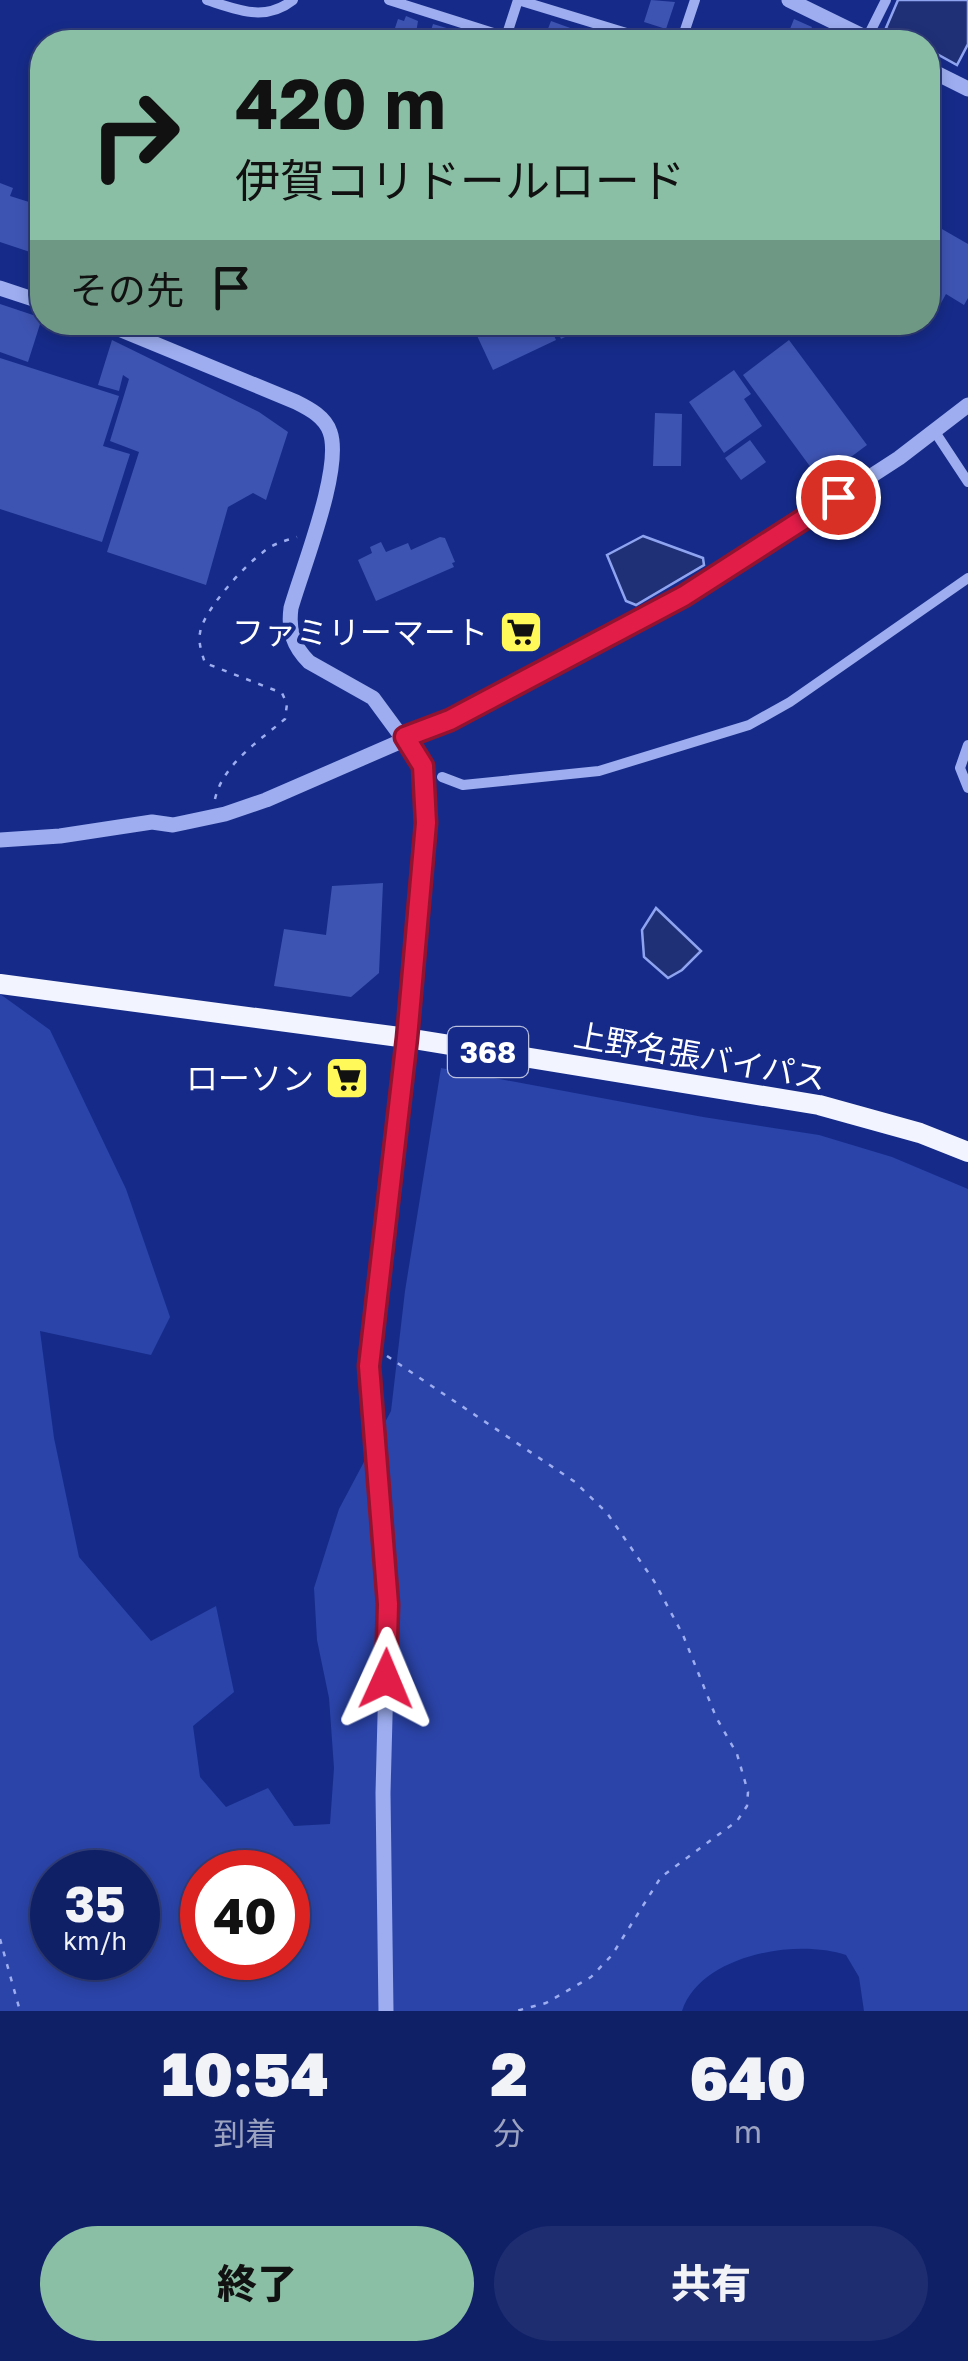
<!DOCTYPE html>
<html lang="ja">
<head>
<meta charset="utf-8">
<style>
	:root { --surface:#102067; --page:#1e2d70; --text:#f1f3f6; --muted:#9ca3c0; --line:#303e7b; --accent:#8abfa5 }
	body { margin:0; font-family:"Golos Text","Noto Sans JP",sans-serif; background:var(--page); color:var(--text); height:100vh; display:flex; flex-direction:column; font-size:38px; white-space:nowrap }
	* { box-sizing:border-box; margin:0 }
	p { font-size:32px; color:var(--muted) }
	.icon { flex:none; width:55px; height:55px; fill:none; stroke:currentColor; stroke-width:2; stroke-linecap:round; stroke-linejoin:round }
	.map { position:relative; height:2011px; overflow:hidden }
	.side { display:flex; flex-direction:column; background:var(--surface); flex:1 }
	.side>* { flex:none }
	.guide { position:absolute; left:30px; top:30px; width:910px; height:305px; border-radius:40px; box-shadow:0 5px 15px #0003,0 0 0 2px var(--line); background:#8abfa5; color:#111; overflow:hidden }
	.speed { position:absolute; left:30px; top:1850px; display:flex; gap:20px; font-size:50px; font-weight:700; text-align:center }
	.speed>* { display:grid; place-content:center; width:130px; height:130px; border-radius:50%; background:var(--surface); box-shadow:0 5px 15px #0003,0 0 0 2px var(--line); line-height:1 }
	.speed small { font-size:25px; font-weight:400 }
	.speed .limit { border:15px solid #d22; background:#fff; color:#111 }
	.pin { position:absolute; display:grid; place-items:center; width:85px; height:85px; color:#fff; margin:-42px; border:5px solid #fff; border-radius:50%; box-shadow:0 2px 10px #0007 }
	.me { position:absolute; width:110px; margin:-55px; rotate:1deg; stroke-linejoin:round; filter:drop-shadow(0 0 8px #0008) }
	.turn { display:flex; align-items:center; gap:35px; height:210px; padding:0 40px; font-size:45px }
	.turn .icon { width:130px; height:130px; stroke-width:2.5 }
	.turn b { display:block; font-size:70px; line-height:85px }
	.then { display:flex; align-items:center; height:95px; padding:0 40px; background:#0003; gap:20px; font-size:38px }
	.eta { display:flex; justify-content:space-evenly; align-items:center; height:170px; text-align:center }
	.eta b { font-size:60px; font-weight:800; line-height:70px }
	.primary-button { display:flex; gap:20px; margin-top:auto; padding:20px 40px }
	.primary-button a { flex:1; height:115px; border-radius:60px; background:var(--accent); color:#111; font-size:40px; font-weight:800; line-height:115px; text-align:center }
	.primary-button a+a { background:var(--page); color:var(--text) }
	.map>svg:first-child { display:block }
</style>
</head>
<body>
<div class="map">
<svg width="968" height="2011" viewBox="0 0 968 2011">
	<rect width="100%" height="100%" fill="#162b89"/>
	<path fill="#2b44a9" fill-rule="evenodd" d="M0,994l50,36 76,159 44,128 -19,38 -111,-24 14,107 25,119 72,84 65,-35 18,86 -41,34 7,51 26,30 42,-19 26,38 36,-2 4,-56 -5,-70 -12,-58 -3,-52 25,-79 52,-98 14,-120 36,-223 262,49 116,18 73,22 76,32v822h-104l-5,-34 -13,-22c-50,-17 -146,0 -164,56h-682zM52,1872h86v86h-86zM202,1872h86v86h-86z"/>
	<path fill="#203077" stroke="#8fa4f1" stroke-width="2.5" d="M898,0h70v44l-11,21 -29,-16v-7h-14l-28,-14z
		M643,536l60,22 1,7 -68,40 -10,-4 -19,-46z
		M656,908l45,43 -19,19 -14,8 -24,-21 -2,-27z"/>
	<path fill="#3e54b2" d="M651,0l24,2 -9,27 -22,-7z
		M406,16l12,5 -3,18 -21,-8 4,-12 6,2z
		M794,19l18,8 -7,15 -17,-8z
		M551,21l22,8 -5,13 -24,-3z
		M433,24l37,11 -1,4 7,3 -48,-2z
		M0,183l13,5 -3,8 19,6 1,-5 12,4v55l-42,-14z
		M928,221l40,23v54l-4,7 -18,-11 -5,9 -13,-8z
		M0,304l42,14 -14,44 -28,-10z
		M482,322h66l8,18 -63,30 -20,-43z
		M554,322h42l-35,17z
		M112,340l147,72 29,20 -22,68 -13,-7 -25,14 -22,78 -99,-33 32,-100 -29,-11 19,-62 -6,-4 -4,16 -21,-6z
		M789,340l78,105 -47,35 -77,-105z
		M0,358l119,38 -16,50 27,8 -28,88 -102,-33z
		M734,370l17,24 -7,5 18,27 -38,27 -35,-51z
		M655,413l27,1 -1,52h-28z
		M750,440l16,22 -25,18 -16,-22z
		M440,537l5,1 10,24 -3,1 2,4 -78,34 -18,-41 14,-7 -2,-6 11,-5 5,10 22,-9 3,7z
		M383,883l-4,90 -28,24 -77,-11 10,-57 42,6 6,-49z"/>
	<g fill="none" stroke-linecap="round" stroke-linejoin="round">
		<path stroke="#9dadef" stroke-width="2.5" stroke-dasharray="5 8" stroke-linecap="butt" d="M215,799c8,-35 44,-58 70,-80l2,-15 -5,-11 -77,-30c-3,-9 -7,-21 -5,-30 3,-22 44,-67 62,-80 10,-9 22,-12 35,-16
			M387,1356l188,126 32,31 47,68 29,54 33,82 21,37 11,38 -1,14 -10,15 -76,56 -49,78 -21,22 -45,26 -30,8
			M0,1939l20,72"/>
		<path stroke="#9dadef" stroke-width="10" d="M207,0c31,10 58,22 86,0
			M389,0l117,37 12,-37
			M518,0l138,42
			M867,38l19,-38
			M681,42l14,-42
			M935,432l33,50
			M968,745l-8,23 8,20
			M442,777l21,8 136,-14 150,-46 41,-23 178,-124"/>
		<path stroke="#9dadef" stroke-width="15" d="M789,0l86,42
			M928,69l40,20
			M0,288l42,14
			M102,322l194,80c14,7 29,15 34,30 13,36 -28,137 -39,176 -3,22 2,38 18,54l64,36 50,68 3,32 -19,240 -38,328 19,238 -5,189 3,218
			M0,840l60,-4 92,-14 21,3 52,-11 41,-14 184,-80 264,-142 185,-120 69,-53"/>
		<path stroke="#f2f4ff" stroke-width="20" d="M0,984l407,54 412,67 101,28 48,19"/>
	</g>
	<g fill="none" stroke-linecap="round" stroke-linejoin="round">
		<g stroke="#92132f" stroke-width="25">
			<path id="route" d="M386,1679l2,-75 -19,-238 38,-328 19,-215 -3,-57 -18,-29 45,-17 234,-124 154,-99"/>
		</g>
		<use href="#route" stroke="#e11d48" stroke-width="18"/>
	</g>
	<defs>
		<g id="supermarket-square" transform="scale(2.25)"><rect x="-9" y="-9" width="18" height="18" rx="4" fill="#fff95a" stroke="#162b89"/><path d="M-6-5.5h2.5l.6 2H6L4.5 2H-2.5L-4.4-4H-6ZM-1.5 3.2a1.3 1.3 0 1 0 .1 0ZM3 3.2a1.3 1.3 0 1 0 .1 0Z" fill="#111"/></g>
	</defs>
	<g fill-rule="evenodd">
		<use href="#supermarket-square" x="521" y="632"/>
		<use href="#supermarket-square" x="347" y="1078"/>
	</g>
	<g text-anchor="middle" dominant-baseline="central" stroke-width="8" stroke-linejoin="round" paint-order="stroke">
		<rect fill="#162b89" stroke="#b9bfdc" stroke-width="2.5" x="448" y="1027" width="80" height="50" rx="8"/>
		<g font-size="30" font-weight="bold" fill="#fff">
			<text x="488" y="1052">368</text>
		</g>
		<g font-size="32" fill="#fff" stroke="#162b89" text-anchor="end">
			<text x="488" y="632">ファミリーマート</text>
			<text x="314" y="1078">ローソン</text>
		</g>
		<g font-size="32" fill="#fff" stroke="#162b89">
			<text transform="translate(700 1056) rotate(10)">上野名張バイパス</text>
		</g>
	</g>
</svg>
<div class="speed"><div>35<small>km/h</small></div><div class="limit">40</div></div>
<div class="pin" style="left:838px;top:497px;background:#d93025"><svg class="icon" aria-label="arrive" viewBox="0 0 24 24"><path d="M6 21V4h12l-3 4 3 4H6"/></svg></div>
<svg class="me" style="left:386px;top:1679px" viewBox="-20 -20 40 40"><path d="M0-17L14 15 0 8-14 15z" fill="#e11d48" stroke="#fff" stroke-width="4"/></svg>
<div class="guide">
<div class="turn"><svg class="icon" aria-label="right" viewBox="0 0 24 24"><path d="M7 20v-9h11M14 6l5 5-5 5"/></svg><div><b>420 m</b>伊賀コリドールロード</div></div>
<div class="then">その先<svg class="icon" aria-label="arrive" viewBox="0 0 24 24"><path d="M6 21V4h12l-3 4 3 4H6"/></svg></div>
</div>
</div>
<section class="side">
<div class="eta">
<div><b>10:54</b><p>到着</p></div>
<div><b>2</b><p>分</p></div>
<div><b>640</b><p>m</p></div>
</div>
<div class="primary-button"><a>終了</a><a>共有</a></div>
</section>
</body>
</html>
